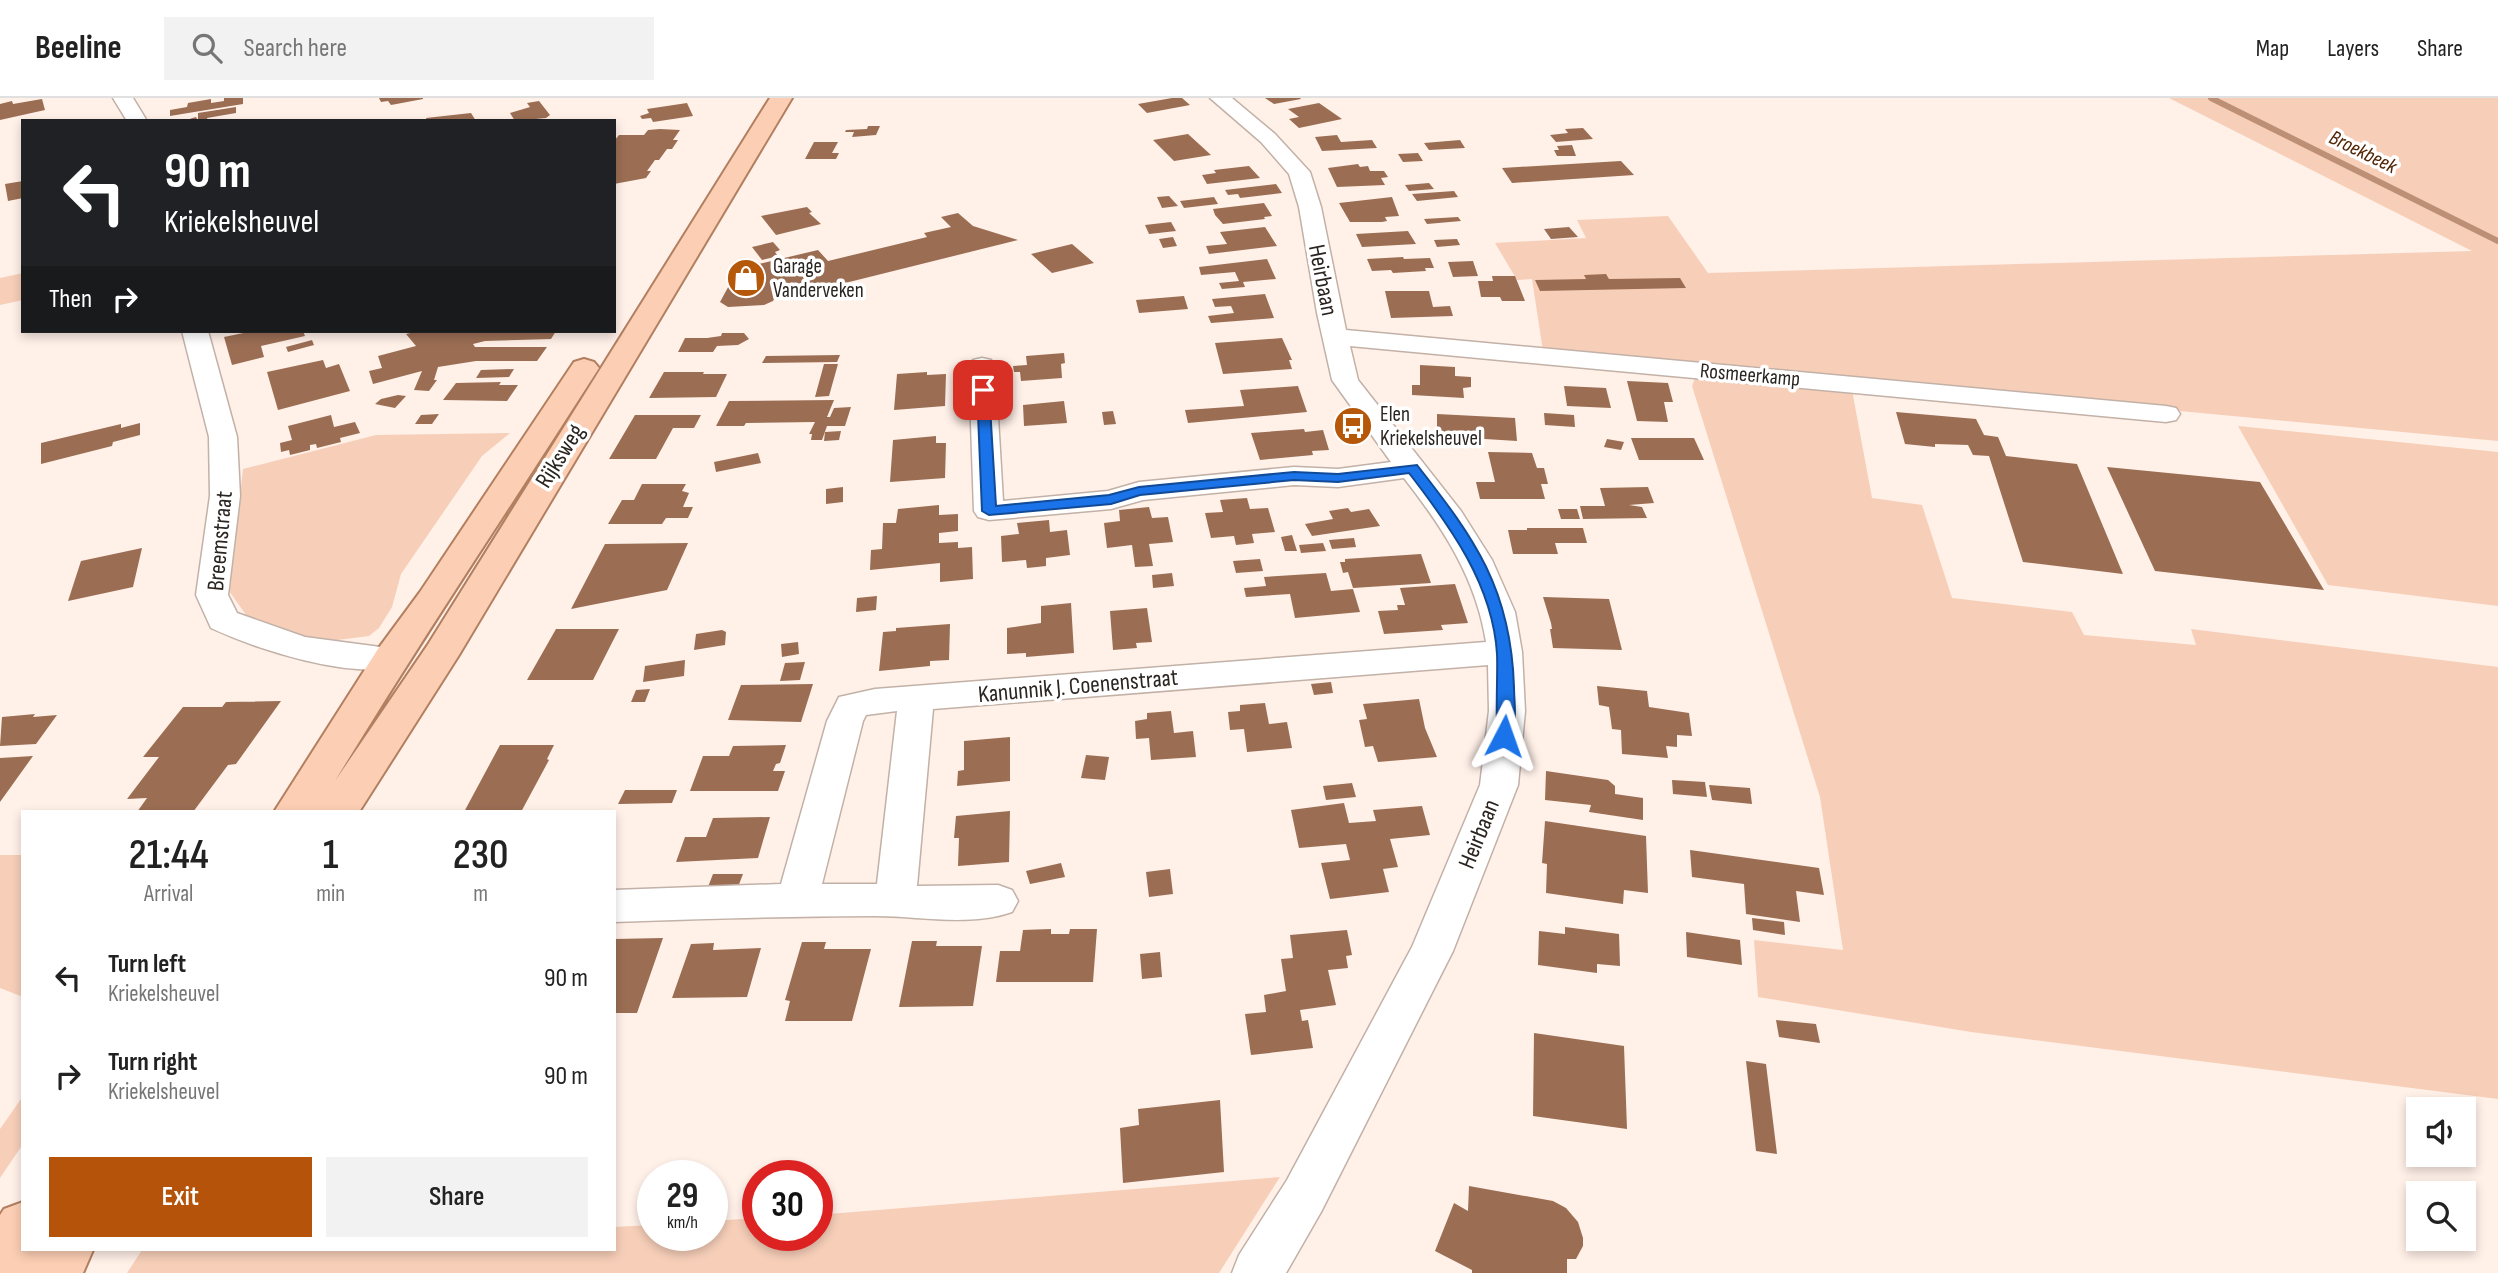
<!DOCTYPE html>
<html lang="en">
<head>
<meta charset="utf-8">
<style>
	:root { --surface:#fff; --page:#f2f2f2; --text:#222; --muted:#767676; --line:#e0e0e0; --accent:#b45309 }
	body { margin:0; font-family:"Sofia Sans Condensed",sans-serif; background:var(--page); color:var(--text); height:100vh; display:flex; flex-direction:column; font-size:26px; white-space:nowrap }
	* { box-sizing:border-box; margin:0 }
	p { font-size:23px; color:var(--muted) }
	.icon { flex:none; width:38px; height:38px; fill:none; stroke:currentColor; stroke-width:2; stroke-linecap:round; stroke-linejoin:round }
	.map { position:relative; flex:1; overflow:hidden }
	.drawer { position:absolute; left:21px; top:712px; width:595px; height:441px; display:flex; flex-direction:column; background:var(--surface); border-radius:0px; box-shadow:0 4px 10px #0003 }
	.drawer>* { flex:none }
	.banner { position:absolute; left:21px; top:21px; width:595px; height:214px; border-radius:0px; box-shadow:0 4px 10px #0003; background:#202124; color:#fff; overflow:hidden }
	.buttons { position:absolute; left:2406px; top:999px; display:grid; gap:14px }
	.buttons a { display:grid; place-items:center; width:70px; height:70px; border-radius:0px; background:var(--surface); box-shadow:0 4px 10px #0003; font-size:35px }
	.speed { position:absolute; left:637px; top:1062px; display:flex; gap:14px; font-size:35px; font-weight:700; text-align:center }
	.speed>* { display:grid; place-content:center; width:91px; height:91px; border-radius:50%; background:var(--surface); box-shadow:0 4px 10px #0003; line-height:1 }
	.speed small { font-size:18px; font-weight:400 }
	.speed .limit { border:10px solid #d22; background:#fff; color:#111 }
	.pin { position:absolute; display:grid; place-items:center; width:60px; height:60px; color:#fff; margin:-30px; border-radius:14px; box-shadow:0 4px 10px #0006 }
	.me { position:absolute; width:77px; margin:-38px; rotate:4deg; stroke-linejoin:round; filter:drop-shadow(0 0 5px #0008) }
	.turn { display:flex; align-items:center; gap:24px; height:147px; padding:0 28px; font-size:32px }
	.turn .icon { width:91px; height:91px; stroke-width:2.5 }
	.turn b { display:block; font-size:49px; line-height:60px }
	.then { display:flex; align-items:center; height:66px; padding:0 28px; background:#0003; gap:14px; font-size:26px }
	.eta { display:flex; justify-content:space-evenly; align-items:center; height:119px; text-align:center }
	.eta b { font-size:42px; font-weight:600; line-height:49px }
	.action { display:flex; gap:14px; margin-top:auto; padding:14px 28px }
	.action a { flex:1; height:80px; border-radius:0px; background:var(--accent); color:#fff; font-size:28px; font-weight:600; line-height:80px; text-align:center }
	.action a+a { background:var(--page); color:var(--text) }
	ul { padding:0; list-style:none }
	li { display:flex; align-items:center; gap:21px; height:98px; padding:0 28px }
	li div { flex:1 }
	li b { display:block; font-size:26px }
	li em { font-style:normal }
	header { display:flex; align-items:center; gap:42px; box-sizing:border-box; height:98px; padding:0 35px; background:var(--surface); border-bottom:2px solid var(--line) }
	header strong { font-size:33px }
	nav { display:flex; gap:38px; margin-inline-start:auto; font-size:24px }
	.search { width:490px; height:63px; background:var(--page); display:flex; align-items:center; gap:18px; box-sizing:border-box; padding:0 24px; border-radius:0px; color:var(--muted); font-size:26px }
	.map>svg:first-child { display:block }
</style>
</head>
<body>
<header>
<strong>Beeline</strong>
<div class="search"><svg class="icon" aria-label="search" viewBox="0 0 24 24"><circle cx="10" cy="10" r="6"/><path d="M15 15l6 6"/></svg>Search here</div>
<nav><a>Map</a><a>Layers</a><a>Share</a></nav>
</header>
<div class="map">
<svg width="2498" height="1175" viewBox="0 0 2498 1175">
	<rect width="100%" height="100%" fill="#fff0e8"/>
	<path fill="#f7cfb9" d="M2169,0h329v343l-955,-90 -11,-72 -15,1 -22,-37 91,-5 -9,-18 91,-4 40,57 764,-22z
		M23,175v27l-23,5v-27z
		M1695,280l157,12 20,108 50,7 30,93 120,14 12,23 112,10 -5,-16 307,38v432l-527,-67 -213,-35 -4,-57 89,10 -23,-153 -128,-411z
		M2238,328l260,26v154l-170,-21z
		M510,335l-28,23 -81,118 -9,33 -13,21 -10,8 -39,5 -29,-2 -52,-20 -20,-28 14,-122 133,-34z
		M0,757h23v142l-23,-9z
		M23,998v48l-23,34v-49z
		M1280,1079l-61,96h-1092l15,-23h472v-23l39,-2v11h59v-15l46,-3v18h59v-21z"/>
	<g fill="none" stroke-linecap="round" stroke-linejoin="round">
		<path stroke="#bd8f74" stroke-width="6" d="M2211,0l287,143"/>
	</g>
	<path fill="#9b6e54" d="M224,0h19v6l-73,12v-6l17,-3 1,-4 23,-4v4l13,-2z
		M379,0h44v1l-32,6 -3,-4 -7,1z
		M1172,0h10l8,7 -43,8 -9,-9z
		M1265,0h35l1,1 -27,5z
		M42,1l3,11 -45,10v-16l12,-3 1,3z
		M539,3l11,14 -4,3 -31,3 -5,-8 20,-6 -3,-4z
		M687,5l6,13 -40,6 -2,-4 -9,1 -2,-3 9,-3 -2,-4z
		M1319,5l23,16 -43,9 -10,-9 10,-2 -11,-8z
		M236,9v6l-29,5 1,3h-25l13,-4 2,4v-8z
		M471,15l5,8h-49l-1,-3z
		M868,28h12l-4,9 -24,2 2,-5h-9l1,-2 21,-1z
		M1583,30l10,11 -37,3 -6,-7 18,-2 -3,-4z
		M660,31l20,1 -7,10h5l-6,9h-5l-8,11h-4l-8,11h4l-5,7 -32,6v-43l5,-6h25l4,-5z
		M1188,36l23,21 -37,6 -21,-21z
		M1337,37l4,7 31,-2 5,8 -55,3 -7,-14z
		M1460,42l5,8 -36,2 -5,-7z
		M814,44h24l-6,11h7l-3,6h-31z
		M1572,47l4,11h-19l-3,-6h5l-2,-4z
		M1418,55l5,8 -20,1 -5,-8z
		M1621,63l13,14 -122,8 -10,-15z
		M1358,66l2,3 8,-1 2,5h14l4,6 -7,1 4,7 -48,2 -9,-19z
		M1249,68l11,12 -53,6 -5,-9 14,-2 -2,-3z
		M23,83v17l-15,3 -3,-17z
		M1429,85l5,6 -25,2 -4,-6z
		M1276,86l6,9 -42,5 -2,-4 -10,1 -3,-5z
		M1454,93l4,6 -41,4 -5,-7z
		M1169,98l9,10 -16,2 -5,-11z
		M1214,99l4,7 -34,4 -4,-7z
		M1392,99l7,19 -14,1 2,4 -5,1h-32l-11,-19z
		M1264,105l8,13 -8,1 1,2 -42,5 -8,-9 -2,-6z
		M807,109l5,5 -3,1 12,11 -45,11 -15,-19z
		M958,115l15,13 45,14 -209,52 -5,-6 -27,7 -4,8 -9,4 -36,2 -8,-5 18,-33 80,-19 10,11 99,-24 -3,-4 27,-6 -10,-10z
		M1458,119l3,4 -34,3 -3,-5z
		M1171,124l5,9 -27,3 -4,-9z
		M1265,129l12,19 -68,8 -3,-8 21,-2 -7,-12z
		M1569,129l9,10 -27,2 -7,-10z
		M1408,133l8,13 -54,3 -6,-13z
		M1173,139l4,9 -14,2 -4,-9z
		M1457,141l3,6 -23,2 -3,-7z
		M773,144l7,8 -5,2 3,4 -16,4 -10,-13z
		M1072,146l22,19 -42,10 -21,-19z
		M1403,159l1,2 26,-1 4,10h-9l1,3 -33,2 -2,-3 -19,1 -5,-12z
		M1267,161l9,20 -33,3 2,5 -23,2 -3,-6 20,-2 -4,-9 -34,3 -2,-8z
		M1473,163l5,15 -25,1 -5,-15z
		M1606,176l3,5 71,-1 6,10 -146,3 -5,-11 51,-1 -2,-4z
		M1492,178h23l10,25h-23l-2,-4h-19l-3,-16h15z
		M1385,193h44l4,16 17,-1 3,10 -62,2z
		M1265,196l9,24 -63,5 -3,-7 26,-3 -3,-7 -16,1 -3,-8z
		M1184,198l4,13 -49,4 -3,-13z
		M253,233h50l2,5 -44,10 3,11 -32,8 -8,-28z
		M419,233h137l-5,8 -66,2 -12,3 2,3h72l-10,14h-61l-38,6 -4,13h3l-8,11 -15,-1 8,-19 -49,13 -4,-13 13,-3 -4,-12 38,-10 -10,-12z
		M722,235h22l5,6 -11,6 -21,1 -4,6h-35l7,-14h22l14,-2z
		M1282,240l10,22h-3l3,9 -69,5 -8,-31z
		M312,242l2,5 -26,7 -2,-5z
		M1064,255l1,10 -4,1 1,14 -41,3 -1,-9h-6l-1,-6 14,-1 -1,-9z
		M840,257l-3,7 -75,1 4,-7z
		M323,262l3,8 13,-4 11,27 -72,19 -11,-38z
		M824,266h14l-9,32 -14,1z
		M1420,267l35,2v9l16,1v10l-8,1 1,10 -52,-3v-10h8z
		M514,271l-5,8 -33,1 5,-8z
		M664,274h40l-1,2h24l-11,23 -67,1z
		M927,274v3l19,-1 -1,32 -51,4 3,-36z
		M1627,283l41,2 5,19h-9l4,20 -31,-1z
		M501,284l-2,3h19l-11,16 -64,-1 13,-17z
		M1298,288l9,26 -119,11 -3,-13 59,-4 -4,-16z
		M1564,288l42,2 5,20 -44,-2z
		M398,297l8,1 -11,12 -20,-4 6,-5z
		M834,302l-7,17h3l4,-9 17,-1 -6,19h-18l-5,14h-11l1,-6h-3l6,-12 -69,1 -2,3h-28l13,-25z
		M1064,303l3,22 -43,3 -1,-21z
		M1113,313l3,13 -12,1 -2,-13z
		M1896,314l80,7 8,16 14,2 8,19 71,8 46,110 -100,-12 -34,-106 -16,-1 -5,-10 -33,-1v3l-30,-3z
		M1544,315l30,2 1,12 -30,-2z
		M439,316l-7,10h-17l6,-9z
		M1437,316l78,4 2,23 -80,-5z
		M331,317l3,12 21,-5 5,11 -20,5 1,4 -24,6 -1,-4 -6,1v5l-20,5 -1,-5 -8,2 -1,-9 12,-3 -4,-14z
		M635,317h66l-7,13h-21l-17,31h-47z
		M140,325v12l-27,7 -1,4 -71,18v-21l80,-19v4z
		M1304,331l1,3 18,-2 6,20 -17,1 1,4 -53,5 -9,-27z
		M841,333l-2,9 -15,1 1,-9z
		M936,338v7h10l-1,35 -55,4 3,-42z
		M1631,340h63l10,22h-65z
		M1607,341l17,3 -3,8 -17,-3z
		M1488,354l44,1 5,15h7l4,16h-7l4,15h-65l-4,-17h19z
		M758,355l3,10 -45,9 -2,-10z
		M2107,369l153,15 64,108 -169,-19z
		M642,386h44l-4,7 7,2 -6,14h10l-5,11h-22l-4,6h-54l14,-24h12z
		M843,389v15l-17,2v-15z
		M1648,389l6,16 -25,2 13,2 5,11 -64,1 -3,-13h25l-5,-18z
		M1247,400l3,11 18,-1 7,24 -23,2 2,9 -18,2 -2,-9 -23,2 -6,-25 18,-1 -3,-12z
		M939,407v10l19,-1v17l-19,2v10l19,-1v6l14,-1 1,32 -33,3v-19l-70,7 1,-20 11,-1 1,-26h13l2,-14z
		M1149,409l3,11 16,-1 5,25 -24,2 4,22 -18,1 -3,-22 -25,3 -3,-25 16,-2 -1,-11z
		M1348,410l3,4 18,-3 11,17 -68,10 -7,-12 28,-5 -4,-8z
		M1558,411h19l3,10h-19z
		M1049,422l1,12 17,-2 3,25 -24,3v8l-9,1 -10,1 -1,-8 -24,2 -1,-26 18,-2 -2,-11z
		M1527,430h56l4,15h-32l3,11h-45l-5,-24h19z
		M1292,437l5,16h-12l-4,-14z
		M1354,440l2,9 -24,2 -3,-9z
		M688,445l-21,47 -96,19 34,-65z
		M1323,445l3,8 -25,2 -2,-8z
		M142,450l-9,39 -65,14 13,-40z
		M1421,456l10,29 -78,5 -5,-16 -5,1 -3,-11h5v-3z
		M1260,461l3,12 -27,2 -3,-12z
		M1172,475l2,13 -21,2 -1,-13z
		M1326,475l5,18 22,-2 7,23 -65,6 -5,-24 -44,3 -2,-9 22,-2 -2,-9z
		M1455,486l13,39 -27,2 2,5 -59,4 -6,-23 20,-1 -1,-5h8l-5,-17z
		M877,498l-1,14 -20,2 1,-14z
		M1543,499l66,2 13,51 -69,-2 -3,-19h2l-1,-6z
		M1071,505l3,50 -48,4v-4l-19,1v-26l34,-5v-17z
		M1147,510l5,34 -16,1 1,5 -24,2 -3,-39z
		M950,526l-1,36 -19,1v5l-51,5 4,-39 13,-1v-3z
		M556,531h63l-26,51h-66z
		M722,532l4,2 -1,13 -31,5 2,-16z
		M798,544l1,12 -17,3 -1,-13z
		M685,562l-1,16 -41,6 2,-16z
		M805,564l-5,18 -20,1 5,-18z
		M1331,584l2,11 -19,2 -3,-11z
		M813,586l-12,38 -73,-2 13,-35z
		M1597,588l50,5 2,16 40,6 3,23 -15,-1v12l-11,-1 2,12 -46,-4 -1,-24 -9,-1 -3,-22 -10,-2z
		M650,591l-5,13h-14l5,-12z
		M1419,601l6,29 12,29 -59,5 -5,-16 -8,1 -6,-27 8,-1 -4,-15z
		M281,603l-45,63 -8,1 -35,47h-56l10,-14 -20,1 32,-42h-16l40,-50h39l4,-5z
		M1265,605l4,21 18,-2 5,26 -45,4 -3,-23 -14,1 -2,-18 12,-1v-6z
		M1171,613l3,22 19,-2 3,26 -45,3 -2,-22 -13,1 -1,-18 12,-2v-6z
		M35,616l-2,3 24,-2 -21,29 -36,2 2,-29z
		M1010,639v44l-53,5 1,-15 6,-1v-29z
		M500,647h54l-7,14 2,1 -28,52h-57z
		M786,647l-6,18 -4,1 -3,7h12l-7,20h-88l13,-35h26l4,-10z
		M1086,657l23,2 -4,23 -24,-2z
		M33,658l-33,46v-44z
		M1546,673l62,9 7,6v8l28,4v22l-54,-8 2,-7 -46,-5z
		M1672,682l33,2 2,15 -34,-3z
		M1352,685l4,14 -30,3 -3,-14z
		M1709,687l41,3 2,16 -40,-4z
		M625,692h52l-5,13 -54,1z
		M1344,705l5,20 27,-2 -3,-11 49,-4 8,29 -40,4 8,28 -15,2 6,23 -59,7 -9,-36 29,-3 -4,-16 -47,4 -8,-38z
		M1010,713l-1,51 -51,4 1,-28h-5l2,-22z
		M770,719l-12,41 -82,4 9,-25h21l7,-19z
		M1545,723l101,15 2,57 -24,-3 -1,14 -77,-11 1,-29 -5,-1z
		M1690,752l129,18 5,27 -28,-4 4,31 -54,-8 -2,-30 -52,-7z
		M1061,765l4,14 -35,7 -4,-13z
		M1170,771l3,25 -24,3 -3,-25z
		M713,776h30l-5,13h-30z
		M1752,820l32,4 1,13 -32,-5z
		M1565,829l54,7 1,32 -23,-2v9l-59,-8 1,-34 26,3z
		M1051,831v5h18l1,-5h27l-4,53h-97l4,-31h20l3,-21z
		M1347,832l5,25 -6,1 2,12 -20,2 8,35 -36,5 2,11 6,-1 5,28 -62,7 -6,-41 21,-2 -2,-17 22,-4 -5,-32 12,-1 -3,-23z
		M1686,834l54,8 2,25 -55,-8z
		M663,840l-26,75h-23v-74z
		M912,843h25l-1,5h46l-9,60 -74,1z
		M802,844h24l-2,7h47l-19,72h-67l5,-20 -5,-1z
		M714,845l-1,7 48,-2 -14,49 -75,1 19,-54z
		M1160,854l2,25 -20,2 -2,-25z
		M1776,922l40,4 4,19 -41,-6z
		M1534,935l90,13 3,83 -94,-13z
		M1746,963l20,3 11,90 -21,-3z
		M1220,1002l4,72 -101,11 -3,-55 19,-3 -1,-16z
		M1469,1088l84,15 13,7 12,14 5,16v8l-7,13h-9v14h-95v-3l-37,-19 19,-48 14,8z"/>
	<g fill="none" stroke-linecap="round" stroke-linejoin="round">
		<g stroke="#c2b1a7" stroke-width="3">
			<path id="street" d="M113,0h20l14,23h-20z
				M1210,0h22l43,36 35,38 11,35 25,123 820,76 10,2 4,6 -4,6 -10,2 -816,-76 8,34 103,131 31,49 23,52 7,40 3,59 -7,74 -65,166 -132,261 -35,61h-54l7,-18 48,-75 125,-233 68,-162 9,-74 -1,-46 -555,44 -16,177 81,-1 14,5 6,11 -6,11c-43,15 -92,4 -137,4 -87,0 -174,3 -261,6v-32l167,-6 46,-163 12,-24 36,-8 611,-47c-10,-64 -43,-114 -82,-164l-66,9 -44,-2 -151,15 -32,9 -122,11 -11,-3 -4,-6 -5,-145 4,-6 9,-2 9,2 4,6 8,135 105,-10 31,-9 155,-15 44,2 53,-7 -59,-82 -15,-67 -18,-106 -10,-33 -28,-32zM897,613l-20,173h-55l41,-163 3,-6z
				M182,233h26l29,106 3,59 -12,99 9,18 68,24 98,13 5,8 -5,8c-52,14 -144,-16 -192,-38l-15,-33 14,-99 -1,-59z"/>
		</g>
		<g stroke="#b27f60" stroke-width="4">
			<path id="primary" d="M770,0h22l-333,557 -100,157h-85l104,-163 42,-57 154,-230 10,-3 10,3 5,6c-88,138 -179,273 -264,413l92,-135z
				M23,1104v48h70l-10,23h-83v-58l4,-6z"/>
		</g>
		<use href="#street" fill="#fff" fill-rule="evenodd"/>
		<use href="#primary" fill="#fccfb4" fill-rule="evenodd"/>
	</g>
	<path fill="#1a73e8" stroke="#114b97" stroke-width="2" d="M983,289l6,3 7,116 113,-11 30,-8 155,-15 44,2 79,-9c58,74 94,124 97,222 0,16 4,38 -4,53h-12c-3,-7 0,-71 -1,-86 -4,-69 -47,-128 -88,-181l-71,9 -44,-2 -154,15 -29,9 -122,11 -7,-4 -5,-121z"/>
	<defs>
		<g id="shop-disc" transform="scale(2.0125)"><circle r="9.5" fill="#b65809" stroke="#fff"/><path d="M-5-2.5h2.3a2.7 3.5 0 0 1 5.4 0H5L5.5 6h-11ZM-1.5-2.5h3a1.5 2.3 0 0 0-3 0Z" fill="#fff"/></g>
		<g id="bus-disc" transform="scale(2.0125)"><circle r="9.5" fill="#b65809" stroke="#fff"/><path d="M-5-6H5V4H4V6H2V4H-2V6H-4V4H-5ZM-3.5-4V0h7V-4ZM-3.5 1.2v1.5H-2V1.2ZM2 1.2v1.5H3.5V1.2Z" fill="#fff"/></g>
	</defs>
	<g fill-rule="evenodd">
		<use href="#shop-disc" x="746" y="180"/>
		<use href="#bus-disc" x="1353" y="328"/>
	</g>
	<g text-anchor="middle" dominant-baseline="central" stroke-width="7" stroke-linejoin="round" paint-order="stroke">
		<g font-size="21" font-style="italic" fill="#522504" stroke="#fff">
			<text transform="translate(2363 54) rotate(26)">Broekbeek</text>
		</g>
		<g font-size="21" fill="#2b2521" stroke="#fff" text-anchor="start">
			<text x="773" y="168">Garage<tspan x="773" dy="24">Vanderveken</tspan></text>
			<text x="1380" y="316">Elen<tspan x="1380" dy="24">Kriekelsheuvel</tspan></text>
		</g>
		<g font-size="21" fill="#2b2521" stroke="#fff">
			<text transform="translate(1750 277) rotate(5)">Rosmeerkamp</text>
		</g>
		<g font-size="24" fill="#2b2521" stroke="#fff">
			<text transform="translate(1323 182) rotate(79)">Heirbaan</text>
			<text transform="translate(560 358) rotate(-58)">Rijksweg</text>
			<text transform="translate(220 443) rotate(-85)">Breemstraat</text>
			<text transform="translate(1078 588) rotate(-5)">Kanunnik J. Coenenstraat</text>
			<text transform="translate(1479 736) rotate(-68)">Heirbaan</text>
		</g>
	</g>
</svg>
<div class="buttons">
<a><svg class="icon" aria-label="sound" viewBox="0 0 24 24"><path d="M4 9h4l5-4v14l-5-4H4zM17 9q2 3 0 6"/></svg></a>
<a><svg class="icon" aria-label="search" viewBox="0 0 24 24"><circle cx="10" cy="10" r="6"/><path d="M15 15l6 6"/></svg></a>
</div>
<div class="speed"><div>29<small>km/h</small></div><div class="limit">30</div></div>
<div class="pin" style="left:983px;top:292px;background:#d93025"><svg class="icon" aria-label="arrive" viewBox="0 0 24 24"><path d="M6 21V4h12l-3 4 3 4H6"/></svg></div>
<svg class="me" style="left:1504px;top:638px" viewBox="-20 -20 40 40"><path d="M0-17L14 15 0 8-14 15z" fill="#1a73e8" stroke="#fff" stroke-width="4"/></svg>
<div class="banner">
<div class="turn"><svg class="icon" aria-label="left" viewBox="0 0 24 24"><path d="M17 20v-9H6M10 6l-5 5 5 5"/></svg><div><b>90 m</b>Kriekelsheuvel</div></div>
<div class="then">Then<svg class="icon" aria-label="right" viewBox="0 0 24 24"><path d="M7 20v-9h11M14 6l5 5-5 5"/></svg></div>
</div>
<section class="drawer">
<div class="eta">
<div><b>21:44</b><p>Arrival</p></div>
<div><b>1</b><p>min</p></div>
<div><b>230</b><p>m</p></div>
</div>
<ul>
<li><svg class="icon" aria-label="left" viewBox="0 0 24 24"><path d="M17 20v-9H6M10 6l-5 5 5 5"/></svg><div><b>Turn left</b><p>Kriekelsheuvel</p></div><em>90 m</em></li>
<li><svg class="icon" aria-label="right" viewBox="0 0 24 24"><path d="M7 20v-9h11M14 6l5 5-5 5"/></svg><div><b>Turn right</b><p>Kriekelsheuvel</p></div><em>90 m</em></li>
</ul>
<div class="action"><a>Exit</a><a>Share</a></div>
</section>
</div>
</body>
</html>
